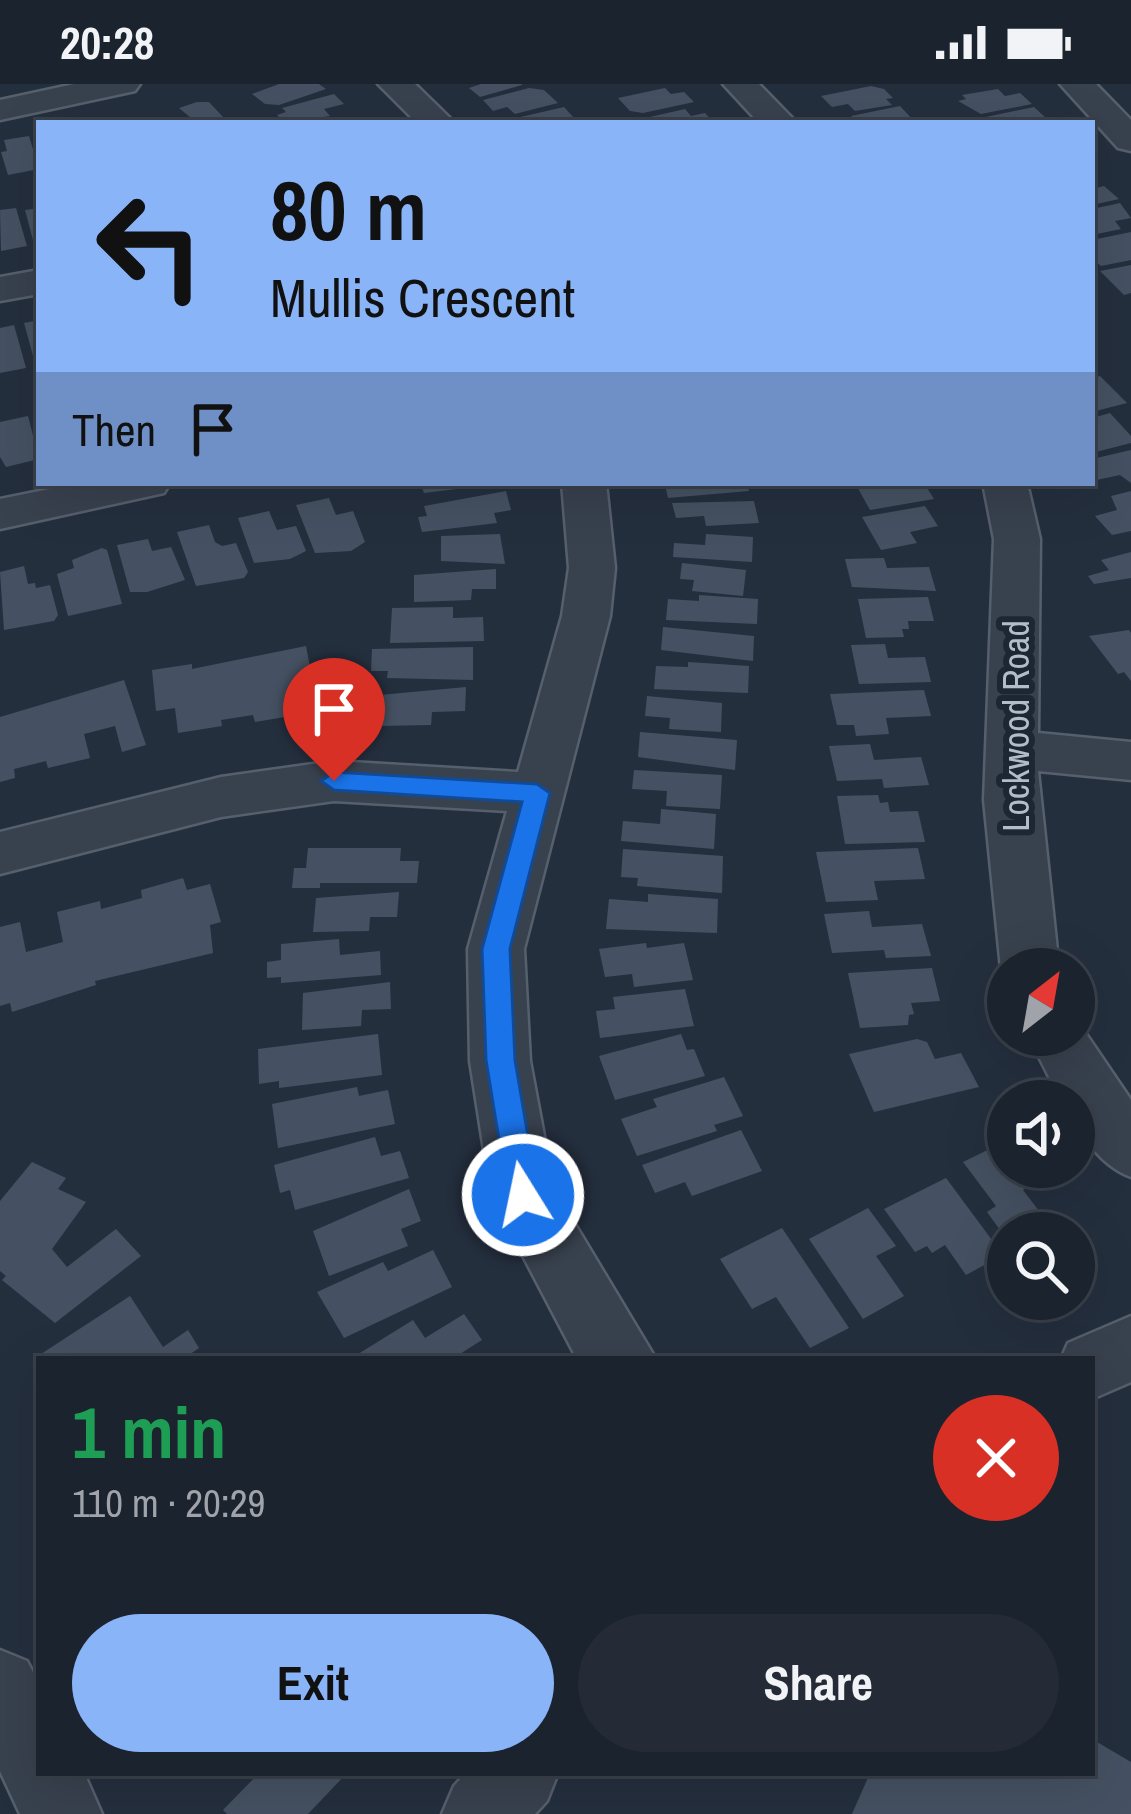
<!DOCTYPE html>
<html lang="en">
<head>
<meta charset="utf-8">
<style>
	:root { --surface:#1b232e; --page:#242b36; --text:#f1f3f6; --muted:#a0a4aa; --line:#39404a; --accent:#8ab4f8 }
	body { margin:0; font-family:"Archivo Narrow",sans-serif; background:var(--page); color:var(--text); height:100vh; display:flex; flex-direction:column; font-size:45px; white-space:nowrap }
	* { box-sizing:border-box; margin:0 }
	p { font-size:39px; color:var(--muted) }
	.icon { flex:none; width:66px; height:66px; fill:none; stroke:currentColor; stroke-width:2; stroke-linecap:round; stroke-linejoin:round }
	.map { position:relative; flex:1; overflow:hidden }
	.details { position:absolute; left:36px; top:1272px; width:1059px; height:420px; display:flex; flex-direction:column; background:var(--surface); border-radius:0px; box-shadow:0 12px 48px #0002,0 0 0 3px var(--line) }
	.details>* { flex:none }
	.guide { position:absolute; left:36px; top:36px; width:1059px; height:366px; border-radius:0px; box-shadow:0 12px 48px #0002,0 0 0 3px var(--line); background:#8ab4f8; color:#111; overflow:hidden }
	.needle { width:78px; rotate:31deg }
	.controls { position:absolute; left:987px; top:864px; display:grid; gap:24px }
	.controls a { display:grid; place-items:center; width:108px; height:108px; border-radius:50%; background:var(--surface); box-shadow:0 12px 48px #0002,0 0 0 3px var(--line); font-size:60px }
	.pin { position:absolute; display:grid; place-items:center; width:102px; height:102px; color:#fff; margin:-123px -51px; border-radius:50% 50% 50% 0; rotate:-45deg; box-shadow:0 0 12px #0007 }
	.pin .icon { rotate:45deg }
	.me { position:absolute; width:132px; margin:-66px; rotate:350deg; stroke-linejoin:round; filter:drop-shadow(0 0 9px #0008) }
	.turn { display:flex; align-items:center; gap:42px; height:252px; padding:0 36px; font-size:54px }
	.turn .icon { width:156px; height:156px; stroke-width:2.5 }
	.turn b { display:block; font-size:84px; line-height:102px }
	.then { display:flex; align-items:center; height:114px; padding:0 36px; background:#0003; gap:24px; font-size:45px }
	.round { display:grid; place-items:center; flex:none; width:126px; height:126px; border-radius:63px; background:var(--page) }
	.headline { display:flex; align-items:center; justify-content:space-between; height:204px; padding:0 36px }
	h1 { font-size:72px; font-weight:700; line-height:90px; color:#1e9e55 }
	.button { display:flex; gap:24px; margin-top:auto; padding:24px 36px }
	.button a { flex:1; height:138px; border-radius:72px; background:var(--accent); color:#111; font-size:48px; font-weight:700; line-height:138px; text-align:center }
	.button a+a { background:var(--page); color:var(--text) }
	.status { display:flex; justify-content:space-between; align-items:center; height:84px; padding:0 60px; background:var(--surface); direction:ltr }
	.status svg { height:33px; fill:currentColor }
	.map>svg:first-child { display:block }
</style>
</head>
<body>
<div class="status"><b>20:28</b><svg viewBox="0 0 49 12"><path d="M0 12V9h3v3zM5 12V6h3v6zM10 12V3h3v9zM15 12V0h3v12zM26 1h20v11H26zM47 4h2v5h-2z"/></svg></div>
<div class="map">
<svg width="1131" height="1730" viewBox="0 0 1131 1730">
	<rect width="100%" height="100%" fill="#242f3e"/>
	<path fill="#455162" d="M279,0h40l7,5 -47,16 -14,-1 -13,-10z
		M481,0h41v1l-42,12 -11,-9z
		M871,2l13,3 9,9 -7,1 6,6 -37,6 -7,-7 -16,3 -11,-11z
		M529,4l15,2 14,13 -43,11 -8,-7 -14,4 -10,-11z
		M665,4l6,6 13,-2 10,10 -51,11 -13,-2 -12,-13z
		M998,5l7,7 15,-3 12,11 -51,10 -23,-13 8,-2 -4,-4z
		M334,10l10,10 -20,5 6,7 -46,7 -7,-8 9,-3 -4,-4z
		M197,18h12l16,17 -28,4 -18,-15z
		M900,22l16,17h-58l-7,-7z
		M564,23l12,13 -55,3 -5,-5z
		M1034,23l12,11 -12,2 3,3h-49l-7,-5z
		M685,25l6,7 14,-3 9,10h-70l-3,-4z
		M29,52l10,33 -31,6 -7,-23 6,-1 -3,-11z
		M1104,102l15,13 -27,6v-16z
		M1120,119l11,15 -16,3 6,8 -29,6v-26z
		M16,124l11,38 -26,5 -1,-41z
		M39,124v35l-5,1 -9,-34z
		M1131,148v28l-30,6 -9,-7v-19z
		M1131,181v28l-7,2 -24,-24z
		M39,236v54h-1l-14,-51z
		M14,241l12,43 -26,5v-45z
		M1100,292l27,27 -35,9v-34z
		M1110,329l21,23v7l-39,10v-35z
		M28,332l11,43 -33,8 -6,-10v-35z
		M1131,366v33l-11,-8 -28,6v-22z
		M420,399h70v2l-66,8z
		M682,399h64l3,8 -81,7 -3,-13z
		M855,399h69l10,16 -64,11z
		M506,407l5,19 -17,3 3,10 -75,9 -4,-15 9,-1 -3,-10z
		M1131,407v40l-19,4 -17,-19 22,-6 -6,-14z
		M329,414l7,17 17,-4 12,31 -14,9 -36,2 -19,-48z
		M754,417l5,22 -53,3 -2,-10 -28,2 -4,-15z
		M925,422l13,20 -28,6 7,11 -36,7 -19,-33z
		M269,427l8,19 19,-4 10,25 -16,8 -36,4 -16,-45z
		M209,441l6,17 7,4 14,-3 12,29 -4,6 -48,8 -19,-54z
		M500,450l5,30 -64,-3v-25z
		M706,450l47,3 -1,25 -79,-5 1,-14 31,2z
		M148,455l4,12 19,-4 14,33 -38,12h-17l-13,-47z
		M102,464l5,2 15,54 -54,12 -11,-42 17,-6 -2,-8z
		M1131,468v26l-37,6 -6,-8 21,-6 -8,-10z
		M884,474l3,10 42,-1 7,24 -84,-4 -7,-28z
		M682,479l64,7 -3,26 -51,-5 2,-11 -14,-1z
		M24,482l4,18 7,-1 1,5 14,-3 8,30 -4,6 -50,9 -4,-58z
		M496,485v20h-24l-1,11 -57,2v-27z
		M699,511l59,4 -1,25 -91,-4 2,-21 31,2z
		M928,513l6,24h-26l1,8h-7l2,8 -38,1 -8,-39z
		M453,523v11l30,-1 1,24 -94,2 2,-35z
		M663,543l91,9 -1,25 -92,-11z
		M1129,546l2,3v48l-7,-9 -6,2 -29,-38z
		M885,560l3,14 37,-1 6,25 -72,2 -8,-39z
		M306,562l8,42 -22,3 5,24 -42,7 -2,-7 -32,5 1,6 -44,7 -3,-25 -19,3 -4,-41 40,-6v5z
		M473,563v33l-86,-2 1,-7h-17l1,-22z
		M688,578l61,4 -1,27 -94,-4 2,-23 32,1z
		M124,596l22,65 -24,7 -7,-26 -31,8 6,24 -42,10 -2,-7 -32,8 1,9 -15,4v-65z
		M466,603l-1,24 -33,1 -1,13 -53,1 2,-31z
		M924,606l7,26 -45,2 3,16 -33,2 -2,-11h-17l-7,-31z
		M647,612l75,7 -1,29 -52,-3 1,-11 -25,-2z
		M640,648l97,8 -2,30 -97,-13z
		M870,660l4,16 47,-3 8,28 -45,3 -2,-9 -45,2 -8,-35z
		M634,686l88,5 -2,34 -54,-3 1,-15 -35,-2z
		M878,711l2,8 8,-1 2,10 28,-1 7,31 -80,2 -8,-48z
		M661,725l55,5 -2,35 -93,-8 2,-20 37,3z
		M308,764h93l-1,13h19l-2,22h-97v5h-28l2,-20h12z
		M918,764l7,31 -51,2 4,19 -52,2 -10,-50z
		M623,765l100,7 -1,37 -85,-7 1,-8 -17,-1z
		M183,794l4,12 23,-6 11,38 -11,3 3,28 -118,28 1,4 -84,27 -2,-9 -10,3v-79l20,-5 6,30 37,-10 -6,-30 43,-11 1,8 41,-11 -1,-8z
		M399,808l-2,25h-27l-1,14 -56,1 3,-34z
		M648,810l70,5 -1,34 -111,-4 3,-30 39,3z
		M869,827l3,16 50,-3 9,32 -45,2 -2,-8 -52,3 -8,-39z
		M339,855l1,16 40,-4 1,24 -100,8v-6l-14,1v-16l14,-2v-16z
		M646,859l1,5 37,-5 9,37 -59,7 -2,-13 -27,3 -6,-28z
		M932,884l8,33 -29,2 3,11 -5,1 -1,10 -48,3 -12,-55z
		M390,898l1,27 -29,1 -1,16 -59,4 1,-37z
		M685,905l9,37 -94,12 -4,-27 19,-2 -2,-12z
		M378,950l4,41 -103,13v-7l-20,3 -1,-35z
		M681,950l6,16 7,-1 11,27 -90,24 -16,-44z
		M917,955l10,3 8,17 26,-6 18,34 -105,25 -25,-58z
		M724,993l19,39 -29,9 3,6 -80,25 -16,-37 36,-12 -4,-8z
		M357,1003l2,9 29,-6 7,34 -117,24 -6,-44z
		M741,1046l21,41 -70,25 -7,-14 -30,11 -13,-28z
		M375,1053l6,19 19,-5 9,27 -114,32 -5,-20 -10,3 -6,-28z
		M1006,1057l2,26h18l12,15 -15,8 33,43h-48v8l-21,-29 9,-6 -33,-44z
		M32,1078l34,16 -8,11 28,13 -34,47 15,18 49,-38 25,27 -86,67 -53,-43 4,-4 -6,-5v-70z
		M946,1094l57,77 -37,20 -21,-30 -13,8 -5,-7 -12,6 -31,-43z
		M409,1105l12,32 -20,8 7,17 -79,30 -16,-45z
		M868,1124l28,38 -20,10 28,40 -41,23 -54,-80z
		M782,1144l67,100 -39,20 -34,-51 -24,12 -32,-50z
		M433,1166l19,37 -108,51 -27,-46 66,-30 5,9z
		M130,1212l33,51 25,-17 11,18 -16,11h-139l-3,-5z
		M464,1230l18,26 -30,19h-102l63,-39 12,18z
		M1092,1655l39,23v52h-279l18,-41h222z
		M259,1689h88l-39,41h-81l-4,-4z"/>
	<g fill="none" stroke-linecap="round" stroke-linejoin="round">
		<g stroke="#565f6c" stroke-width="5">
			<path id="minor" d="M74,0h66l-5,7 -135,29v-20z
				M378,0h37l40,39h-38z
				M723,0h36l38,39h-38z
				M1060,0h36l35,36v31l-13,-3z
				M39,186v24l-39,7v-24z
				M79,399h91l-6,10 -164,36v-30z
				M562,399h44l9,85 -5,48 -86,333 6,112 24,128 102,170h-79l-86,-164 -21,-134 -2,-112 39,-138 -173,-10 -113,16 -221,57v-42l221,-55 113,-16 184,11 44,-156 7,-48z
				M983,399h44l13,56 -2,194 93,9v38l-93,-9 21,198h-51v13l-7,-13 -17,-169 10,-261z
				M1074,932l57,84v77c-29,-11 -57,-44 -57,-76h-13l-33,-66h46z
				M1131,1232v66l-39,17v-40h-31l7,-16z
				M0,1566l27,11 12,23v89h45l18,41h-82l-20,-43z
				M466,1689h92l-11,28 -12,13h-93l12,-28z"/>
		</g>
		<use href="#minor" fill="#38414e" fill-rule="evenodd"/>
	</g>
	<path fill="#1a73e8" stroke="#114b97" stroke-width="3" d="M334,688l203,12 13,9 -40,156 5,111 23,135 -4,10 -11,4 -11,-4 -4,-10 -22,-135 -4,-111 40,-147 -188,-12 -13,-9z"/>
	<g text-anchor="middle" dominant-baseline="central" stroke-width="12" stroke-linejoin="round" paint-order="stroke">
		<g font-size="36" fill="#b4bcc9" stroke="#1d2633">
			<text transform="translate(1016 642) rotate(-90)">Lockwood Road</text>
		</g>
	</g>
</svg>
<div class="controls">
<a><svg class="needle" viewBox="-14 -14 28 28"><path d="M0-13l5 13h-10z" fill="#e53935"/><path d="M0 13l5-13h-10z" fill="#a0a4aa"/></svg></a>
<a><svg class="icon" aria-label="sound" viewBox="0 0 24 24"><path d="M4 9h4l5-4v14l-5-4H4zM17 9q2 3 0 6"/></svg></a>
<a><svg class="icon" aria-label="search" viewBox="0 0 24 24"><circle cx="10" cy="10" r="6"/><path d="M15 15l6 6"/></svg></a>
</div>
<div class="pin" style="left:334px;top:697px;background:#d93025"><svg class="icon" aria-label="arrive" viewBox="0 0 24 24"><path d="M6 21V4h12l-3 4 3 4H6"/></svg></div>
<svg class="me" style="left:523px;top:1111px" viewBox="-20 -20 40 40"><circle r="17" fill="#1a73e8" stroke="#fff" stroke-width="3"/><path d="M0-11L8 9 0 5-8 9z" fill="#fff"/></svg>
<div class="guide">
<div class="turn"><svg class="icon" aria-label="left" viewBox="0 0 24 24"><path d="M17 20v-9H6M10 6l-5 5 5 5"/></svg><div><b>80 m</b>Mullis Crescent</div></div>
<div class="then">Then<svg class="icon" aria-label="arrive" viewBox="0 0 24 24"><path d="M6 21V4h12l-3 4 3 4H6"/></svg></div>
</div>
<section class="details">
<div class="headline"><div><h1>1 min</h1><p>110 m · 20:29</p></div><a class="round" style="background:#d93025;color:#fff"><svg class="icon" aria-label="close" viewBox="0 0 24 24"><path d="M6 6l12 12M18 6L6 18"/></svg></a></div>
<div class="button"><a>Exit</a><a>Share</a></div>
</section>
</div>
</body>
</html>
